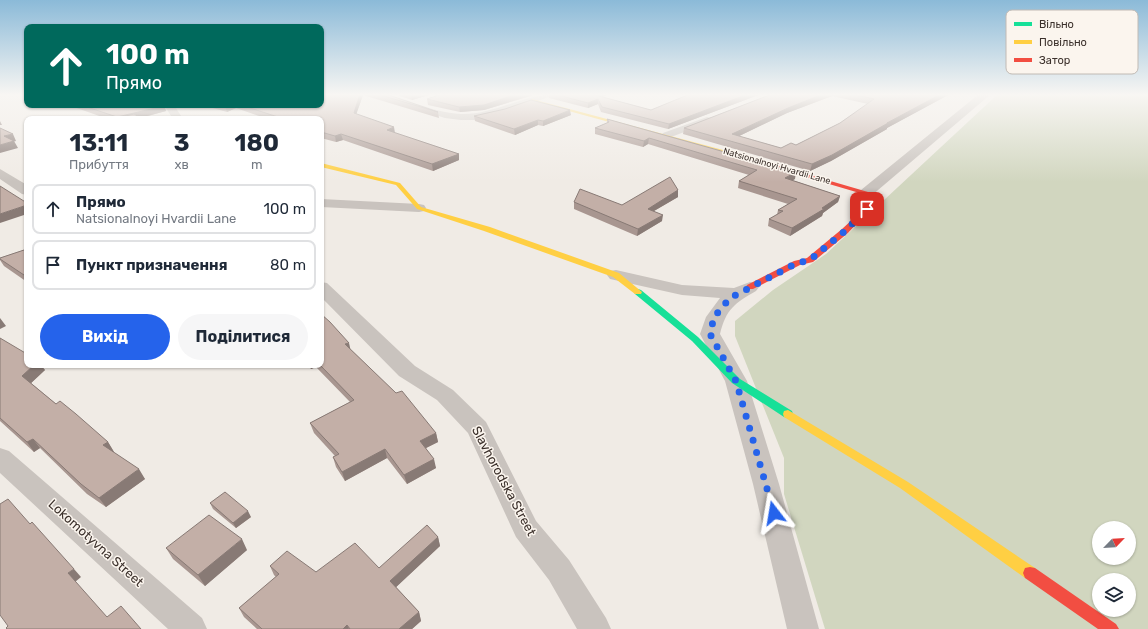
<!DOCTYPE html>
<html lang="uk">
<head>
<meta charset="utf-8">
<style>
	:root { --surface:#fff; --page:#f6f6f7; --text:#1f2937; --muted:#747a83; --line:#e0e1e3; --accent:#2563eb }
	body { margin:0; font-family:Rubik,sans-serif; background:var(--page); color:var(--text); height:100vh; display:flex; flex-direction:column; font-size:15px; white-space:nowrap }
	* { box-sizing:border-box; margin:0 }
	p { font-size:13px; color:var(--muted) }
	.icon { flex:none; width:22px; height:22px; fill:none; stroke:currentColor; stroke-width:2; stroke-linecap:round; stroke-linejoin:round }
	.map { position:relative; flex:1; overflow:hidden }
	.drawer { position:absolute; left:24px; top:116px; width:300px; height:252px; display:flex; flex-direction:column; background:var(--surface); border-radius:8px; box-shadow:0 1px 3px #0004 }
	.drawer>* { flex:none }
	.guide { position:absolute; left:24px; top:24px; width:300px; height:84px; border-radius:8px; box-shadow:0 1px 3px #0004; background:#00695c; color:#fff; overflow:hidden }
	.needle { width:26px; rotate:65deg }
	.buttons { position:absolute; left:1092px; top:521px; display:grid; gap:8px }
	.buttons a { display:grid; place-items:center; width:44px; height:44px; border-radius:50%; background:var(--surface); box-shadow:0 1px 3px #0004; font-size:20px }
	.pin { position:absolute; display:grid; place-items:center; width:34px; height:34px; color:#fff; margin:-17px; border-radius:8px; box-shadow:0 2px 6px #0006 }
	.me { position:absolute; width:44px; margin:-22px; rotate:346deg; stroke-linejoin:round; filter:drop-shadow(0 0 3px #0008) }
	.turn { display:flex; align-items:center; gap:14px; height:84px; padding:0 16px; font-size:18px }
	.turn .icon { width:52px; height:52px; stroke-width:2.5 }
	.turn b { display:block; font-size:28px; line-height:34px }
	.eta { display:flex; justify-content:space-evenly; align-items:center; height:68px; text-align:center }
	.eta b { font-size:24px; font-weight:700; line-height:28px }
	.primary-button { display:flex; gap:8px; margin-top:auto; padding:8px 16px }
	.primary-button a { flex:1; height:46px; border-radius:24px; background:var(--accent); color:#fff; font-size:16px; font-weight:700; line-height:46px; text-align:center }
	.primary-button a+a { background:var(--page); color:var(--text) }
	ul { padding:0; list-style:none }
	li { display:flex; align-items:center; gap:12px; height:50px; margin:0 8px 6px; padding:0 8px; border:2px solid var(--line); border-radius:8px }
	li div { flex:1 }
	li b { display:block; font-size:15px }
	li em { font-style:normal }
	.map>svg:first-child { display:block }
</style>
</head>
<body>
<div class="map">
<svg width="1148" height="629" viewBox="0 0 1148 629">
	<rect width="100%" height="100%" fill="#f0ebe5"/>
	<path fill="#d1d6bf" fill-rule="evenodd" d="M998,94h150v535h-323l-41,-135v-36l-49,-122v-15l38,-31 53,-36zM1099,528h30v30h-30zM1099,580h30v30h-30z"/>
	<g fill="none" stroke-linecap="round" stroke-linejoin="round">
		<path fill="#c9c3be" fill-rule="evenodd" d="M371,94c32,0 59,19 90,20 33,1 63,-20 96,-20l-52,19 -31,7h-13l-16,-2z
			M979,94h12l-120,102h-10l-2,-3 2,-3z
			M164,105h10l9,14h-10z
			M707,117l4,1 2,2 -2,2 -40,15h-8l-2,-2 2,-2z
			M0,169l27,16v10l-5,-1 -22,-15z
			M321,199l98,5 5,1 2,3 -2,3 -5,1 -98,-5z
			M616,270l66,15 52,3 16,-6 6,1 3,4 -3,4c-21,12 -30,18 -36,43l27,47 32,103 40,145h-32l-34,-145 -28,-103 -25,-47 6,-17 14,-19 -38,-3 -72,-16 -3,-4 3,-4z
			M321,282l6,1 88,83 38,24 33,32 50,99 33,39 37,58 5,11h-34l-28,-49 -33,-43 -48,-104 -31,-33 -38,-24 -78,-79z
			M0,448l9,3 193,167 5,11h-39l-168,-156z"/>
		<path fill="#16e098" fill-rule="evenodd" d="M638,289l3,1 57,47 42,42 52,32 1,3 -1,3 -4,1 -4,-1 -52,-34 -40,-42 -57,-47 -1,-2z"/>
		<path fill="#ffcf43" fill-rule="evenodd" d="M532,99l206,55 1,1 -5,1 -202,-55z
			M321,163l79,20 21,24 69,20 129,46 23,19 -1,2h-6l-22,-17 -129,-46 -67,-22 -21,-24 -75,-18z
			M788,410l120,72 127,86 2,5 -2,5 -5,1 -5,-1 -125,-90 -116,-71 -1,-3 1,-3z"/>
		<path fill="#f24e42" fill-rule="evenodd" d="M734,154h4l130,38 2,17 -22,24 -35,29 -13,3 -47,24h-6l-1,-2 1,-2 47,-24 13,-3 35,-29 22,-20 -1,-15 -129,-38z
			M1030,567l5,1 81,56 3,5h-21l-73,-51 -2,-5 2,-5z"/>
	</g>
	<path fill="#a89690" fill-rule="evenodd" d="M321,94h65l52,18 1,6 -76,-23 -7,19 39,19 64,21v6l-26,11 -90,-31 -7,2 -15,-4v-19h-53l-32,-11 -9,4 -25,-7h119z
		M394,94h38l-20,6z
		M549,94h60l-6,3 48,13 39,-16h71l-93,35 -67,-17 -3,-8 -10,4 -39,-10z
		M772,94h178l-63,34v1l-56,32 -21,10 -127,-37 1,-6zM832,96l36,8 -28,19 -44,22 -15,3 -42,-12 48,-23z
		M534,95l-50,15 -24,2 -32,-7 -1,-6z
		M68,105h96l2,6 -25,7 2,1h-35z
		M571,115l-28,11 -5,-1 -23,10 -40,-14 -1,-5z
		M607,119l188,60 -3,1 48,16 -2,6 -15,11 -1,3 -32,20 -22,-10 1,-7 8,-4 1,-5 10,-6 -50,-16 1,-7 10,-6 -101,-31 -5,3 -48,-13v-6l12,-5z
		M678,190v7l-24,14 8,10 -25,15 -63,-27v-7l48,3z
		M27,249v33l-23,-16 -4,-6v-2z
		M0,338l45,32 -14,13 25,21 52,38 6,10h-1l32,27 -39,28 -19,-13 -47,-46 -6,4 -34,-31z
		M351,350l85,83 2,9 -12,6 10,20 -29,16 -20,-26 -42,23 -9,-14 -3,-10 2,-1 -21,-23 -4,-10 40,-21 -34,-35 -5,2 -3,-4h13z
		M210,503l41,14 -15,11 -23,-19z
		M438,537l2,9 -44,41 23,25 2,9 -9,8h-155l-13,-12 -5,-9 37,-31 -2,-2 -4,-9 46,6 63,-4z
		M166,548l81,2 -42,36 -32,-27z"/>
	<path fill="#887a75" d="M360,94h2l1,1 -8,23 -1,-5z
		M414,94h18l-20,6 -1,-5z
		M517,94h19l-52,16 -24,2 -1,-5z
		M596,94h13l-14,6z
		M748,94h13l-93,35 1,-5z
		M823,94h9v2l-45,17 -56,27 1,-6 56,-26z
		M941,94h9l-63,34v1l-56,32 -21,10 2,-7 75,-41z
		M598,99v5l-10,4v-5z
		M177,105h14l-13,3z
		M228,105h7l1,3 -9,4 -2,-6z
		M164,106l2,5 -31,8h-17l-1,-2z
		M570,110l1,5 -28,11v-5z
		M538,120v5l-23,10 -1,-6z
		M0,121l2,4h-2z
		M394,127l1,6 -8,-3z
		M13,134l3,7 -8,2 -4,-7z
		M341,134l2,6 -7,2 -1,-6z
		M649,138l-1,6 -5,3 1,-6z
		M14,141l4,7 -18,5v-8z
		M459,154v6l-26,11 -1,-7z
		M796,172l-1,7 -11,6 1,-7z
		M678,190v7l-31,18 1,-6z
		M840,196l-2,6 -15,11 -1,3 -32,20 2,-8z
		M27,205v9l-27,9v-9z
		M663,215l-1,6 -25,15 1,-7z
		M0,318l6,8 -6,3z
		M349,343l2,9 -6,-8z
		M34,365h7l4,5 -16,15 -7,-9z
		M310,365h5l1,2 -5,2z
		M436,433l2,9 -16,8 -2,-9z
		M33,439l7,9 -6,4 -7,-10z
		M108,442l6,10 -5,3 -6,-10z
		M385,449l2,9 -42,23 -3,-9z
		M434,459l2,9 -29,16 -3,-9z
		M139,469l6,10 -39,28 -7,-9z
		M248,511l3,6 -15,11 -3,-5z
		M438,537l2,9 -47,44 -3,-9z
		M242,539l5,11 -42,36 -7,-11z
		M74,569l7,8 -6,5 -7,-9z
		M419,612l2,9 -9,8h-13z
		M347,625l2,4h-6z"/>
	<path fill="#c3afa7" stroke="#887a75" d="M321,94h39l-6,19 40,14 -7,3 72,24 -27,10 -91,-30 -6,2 -14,-4v-13h-37l-43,-14h80z
		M377,94h9l52,18z
		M442,94h75l-33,11 -25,2 -32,-8z
		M554,94h42l-1,1 56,15 39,-16h58l-79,30 -67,-17 -4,-8 -10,4z
		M772,94h51l-35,14 -56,26 49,14 10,-5 5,2 44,-22 34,-24 -22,-5h89l-54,29h1l-56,32 -20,9 -128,-36z
		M531,100l39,10 -27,11 -5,-1 -24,9 -40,-13 31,-7z
		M81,105h83v1l-47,11z
		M134,114l9,5h-30z
		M607,119l189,53 -11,6 55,18 -18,12 2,1 -32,19 -23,-9 14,-8 -5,-1 19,-11 -58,-18 18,-11 -108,-32 -5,3 -49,-13 14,-6z
		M0,128l13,6 -9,2 10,5 -14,4z
		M670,177l8,13 -30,19 15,6 -25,14 -64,-27 6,-13 42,16z
		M0,186l27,17v2l-27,9z
		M27,249v28l-27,-18v-1z
		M321,314l9,8 19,21 -4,1 51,49 6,-2 34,42 -16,8 14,18 -30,16 -19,-26 -43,23 -9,-15 6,-3 -29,-31 44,-23 -34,-35h1z
		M0,338l27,16v11h7l-12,11 34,28 4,-3 16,13 32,28 -5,3 36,24 -40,29 -18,-14 -48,-45 -6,3 -27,-24z
		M225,492l23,19 -15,12 -23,-20z
		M8,499l22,25 2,-2 42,47 -6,4 39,44 14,-11 20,23h-134l-1,-1 2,-2 -8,-11v-111z
		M209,515l33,24 -44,36 -32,-27z
		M427,525l11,12 -48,44 29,31 -20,17h-49l-3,-4 -4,4h-81l-23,-21 40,-34 -9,-8 17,-15 29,21 39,-29 24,25z"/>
	<linearGradient id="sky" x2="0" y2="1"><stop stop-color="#8bbad8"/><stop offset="0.52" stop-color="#f8f6f3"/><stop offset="1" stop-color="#f8f6f3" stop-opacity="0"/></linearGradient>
	<rect width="1148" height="182" fill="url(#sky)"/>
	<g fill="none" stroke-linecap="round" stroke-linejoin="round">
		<path stroke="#2563eb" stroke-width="7" stroke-dasharray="0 12.6" d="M774,513l-38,-132 -26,-47 4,-17 16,-19 67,-35 13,-3 35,-29 22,-22"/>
	</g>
	<g text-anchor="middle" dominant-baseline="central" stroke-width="3" stroke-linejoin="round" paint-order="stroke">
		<g font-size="9" fill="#3b302b" stroke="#fbf5ee">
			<text transform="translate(777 166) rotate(16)">Natsionalnoyi Hvardii Lane</text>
		</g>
		<g font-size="13" fill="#3b302b" stroke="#fbf5ee">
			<text transform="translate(504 481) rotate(62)">Slavhorodska Street</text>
			<text transform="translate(96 543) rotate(42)">Lokomotyvna Street</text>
		</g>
	</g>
	<rect x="1006" y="10" width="132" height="64" rx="6" fill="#fbf5ee" stroke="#c1bab4" stroke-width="1"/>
	<rect x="1014" y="22" width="18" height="4" fill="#16e098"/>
	<rect x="1014" y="40" width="18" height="4" fill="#ffcf43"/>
	<rect x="1014" y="58" width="18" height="4" fill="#f24e42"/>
	<g font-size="11" fill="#3b302b">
		<text x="1039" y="28">Вільно</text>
		<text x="1039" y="46">Повільно</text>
		<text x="1039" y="64">Затор</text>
	</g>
</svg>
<div class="buttons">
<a><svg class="needle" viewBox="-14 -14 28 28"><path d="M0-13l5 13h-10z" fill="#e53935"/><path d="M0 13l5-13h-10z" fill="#747a83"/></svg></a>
<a><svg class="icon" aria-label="layers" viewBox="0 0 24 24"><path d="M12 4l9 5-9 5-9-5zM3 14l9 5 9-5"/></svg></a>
</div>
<div class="pin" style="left:867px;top:209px;background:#d93025"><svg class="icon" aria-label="arrive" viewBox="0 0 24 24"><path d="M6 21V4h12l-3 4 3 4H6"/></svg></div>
<svg class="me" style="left:774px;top:513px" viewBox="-20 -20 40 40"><path d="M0-17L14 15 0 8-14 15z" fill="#2563eb" stroke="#fff" stroke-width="4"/></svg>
<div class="guide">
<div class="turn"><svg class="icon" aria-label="ahead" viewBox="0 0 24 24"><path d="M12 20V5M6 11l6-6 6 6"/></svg><div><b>100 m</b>Прямо</div></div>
</div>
<section class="drawer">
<div class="eta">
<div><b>13:11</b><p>Прибуття</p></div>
<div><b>3</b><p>хв</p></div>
<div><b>180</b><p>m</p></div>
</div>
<ul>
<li><svg class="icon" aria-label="ahead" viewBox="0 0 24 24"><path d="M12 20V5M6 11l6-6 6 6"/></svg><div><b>Прямо</b><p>Natsionalnoyi Hvardii Lane</p></div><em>100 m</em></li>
<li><svg class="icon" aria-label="arrive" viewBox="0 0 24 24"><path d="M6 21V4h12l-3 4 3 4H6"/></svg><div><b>Пункт призначення</b></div><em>80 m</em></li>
</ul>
<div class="primary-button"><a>Вихід</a><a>Поділитися</a></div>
</section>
</div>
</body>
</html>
